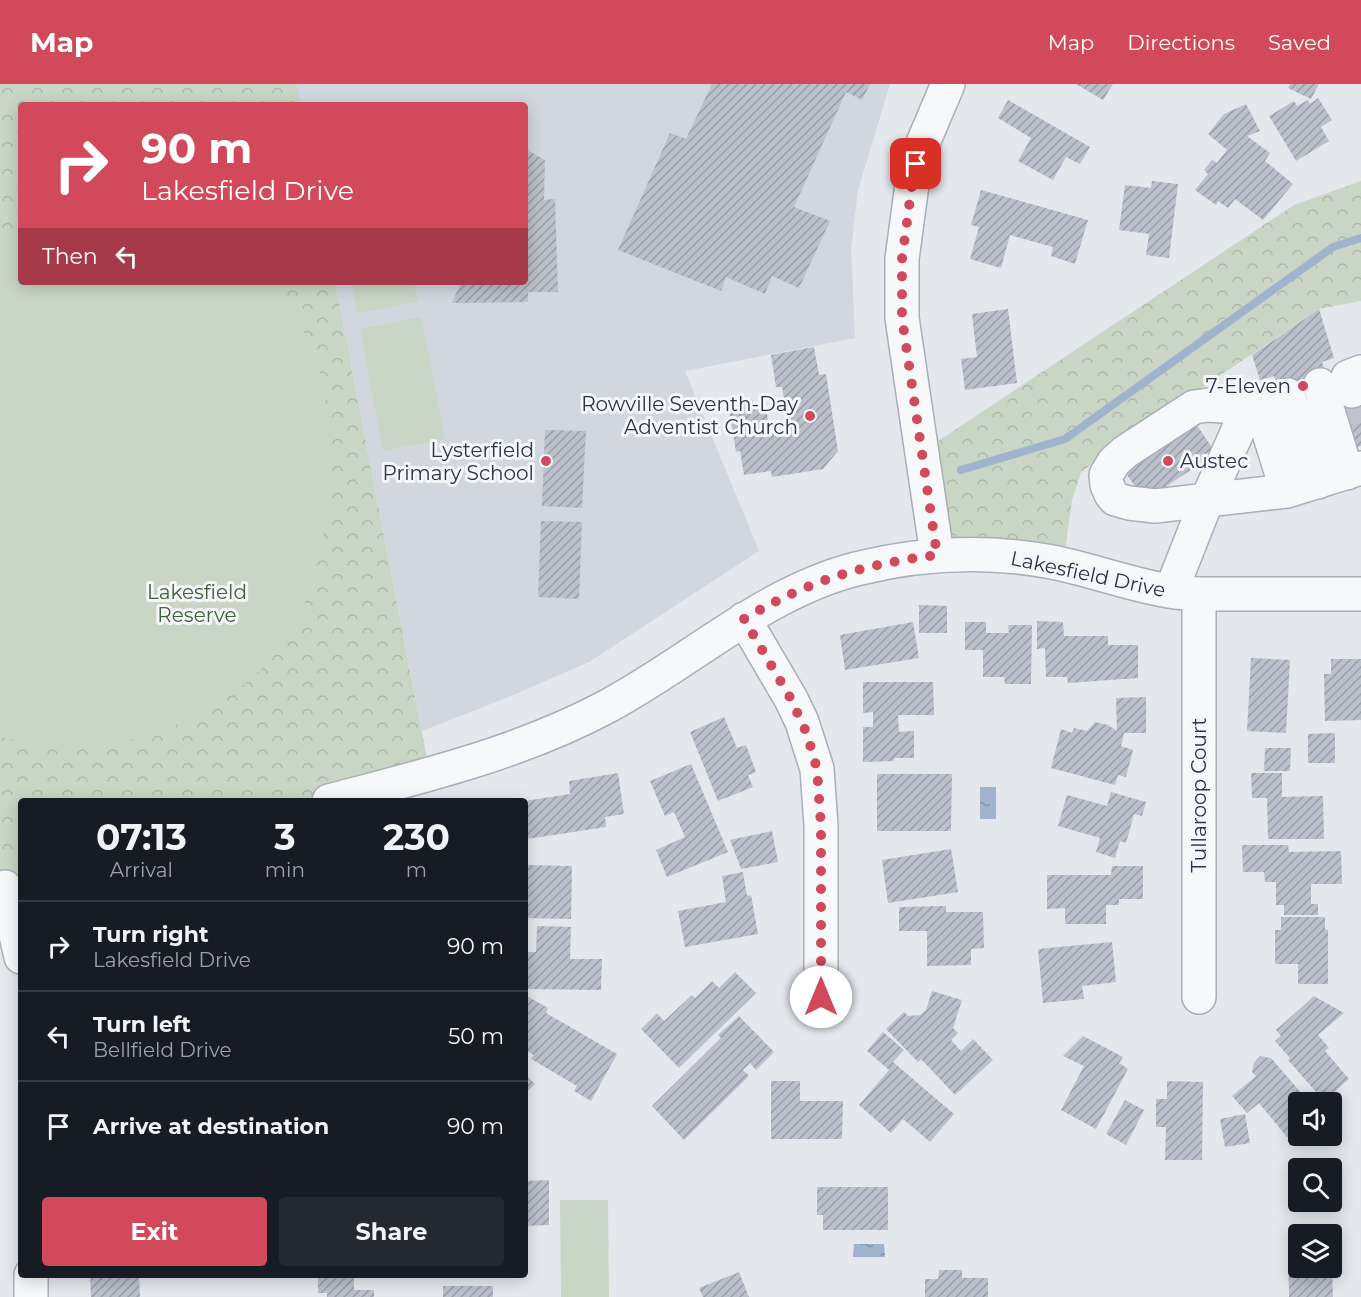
<!DOCTYPE html>
<html lang="en">
<head>
<meta charset="utf-8">
<style>
	:root { --surface:#171b24; --page:#242831; --text:#f1f3f6; --muted:#9ea1a6; --line:#363941; --accent:#d1495b }
	body { margin:0; font-family:Montserrat,sans-serif; background:var(--page); color:var(--text); height:100vh; display:flex; flex-direction:column; font-size:22px; white-space:nowrap }
	* { box-sizing:border-box; margin:0 }
	p { font-size:20px; color:var(--muted) }
	.icon { flex:none; width:33px; height:33px; fill:none; stroke:currentColor; stroke-width:2; stroke-linecap:round; stroke-linejoin:round }
	.map { position:relative; flex:1; overflow:hidden }
	.sheet { position:absolute; left:18px; top:714px; width:510px; height:480px; display:flex; flex-direction:column; background:var(--surface); border-radius:6px; box-shadow:0 3px 15px #0003 }
	.sheet>* { flex:none }
	.hud { position:absolute; left:18px; top:18px; width:510px; height:183px; border-radius:6px; box-shadow:0 3px 15px #0003; background:#d1495b; color:#fff; overflow:hidden }
	.buttons { position:absolute; left:1288px; top:1008px; display:grid; gap:12px }
	.buttons a { display:grid; place-items:center; width:54px; height:54px; border-radius:6px; background:var(--surface); box-shadow:0 3px 15px #0003; font-size:30px }
	.pin { position:absolute; display:grid; place-items:center; width:51px; height:51px; color:#fff; margin:-26px; border-radius:12px; box-shadow:0 3px 9px #0006 }
	.me { position:absolute; width:66px; margin:-33px; rotate:0deg; stroke-linejoin:round; filter:drop-shadow(0 0 4px #0008) }
	.turn { display:flex; align-items:center; gap:21px; height:126px; padding:0 24px; font-size:27px }
	.turn .icon { width:78px; height:78px; stroke-width:2.5 }
	.turn b { display:block; font-size:42px; line-height:51px }
	.then { display:flex; align-items:center; height:57px; padding:0 24px; background:#0003; gap:12px; font-size:22px }
	.eta { display:flex; justify-content:space-evenly; align-items:center; height:102px; text-align:center }
	.eta b { font-size:36px; font-weight:700; line-height:42px }
	.cta { display:flex; gap:12px; margin-top:auto; padding:12px 24px }
	.cta a { flex:1; height:69px; border-radius:6px; background:var(--accent); color:#fff; font-size:24px; font-weight:700; line-height:69px; text-align:center }
	.cta a+a { background:var(--page); color:var(--text) }
	ul { padding:0; list-style:none }
	li { display:flex; align-items:center; gap:18px; height:90px; padding:0 24px; border-top:2px solid var(--line) }
	li div { flex:1 }
	li b { display:block; font-size:22px }
	li em { font-style:normal }
	header { display:flex; align-items:center; gap:36px; box-sizing:border-box; height:84px; padding:0 30px; background:var(--accent); color:#fff }
	header strong { font-size:28px }
	nav { display:flex; gap:33px; margin-inline-start:auto; font-size:21px }
	.map>svg:first-child { display:block }
</style>
</head>
<body>
<header>
<strong>Map</strong>
<nav><a>Map</a><a>Directions</a><a>Saved</a></nav>
</header>
<div class="map">
<svg width="1361" height="1213" viewBox="0 0 1361 1213">
	<defs>
		<pattern id="park-crowns" width="20" height="18" patternUnits="userSpaceOnUse" patternTransform="scale(1.5)"><rect width="20" height="18" fill="#c9d6c5"/><path d="M2 6a3 3 0 1 1 6 0M12 15a3 3 0 1 1 6 0" fill="none" stroke="#adb8ab"/></pattern>
		<pattern id="water-ripples" width="26" height="14" patternUnits="userSpaceOnUse" patternTransform="scale(1.5)"><rect width="26" height="14" fill="#9fb4cc"/><path d="M2 4q2-2 4 0t4 0M15 11q2-2 4 0t4 0" fill="none" stroke="#8293a7"/></pattern>
		<pattern id="building-hatch" width="6" height="6" patternUnits="userSpaceOnUse" patternTransform="scale(1.5)"><rect width="6" height="6" fill="#bbc0ca"/><path d="M-1 1l2-2M0 6l6-6M5 7l2-2" fill="none" stroke="#989da6"/></pattern>
	</defs>
	<rect width="100%" height="100%" fill="#e4e7ec"/>
	<path fill="#d2d6de" d="M297,0h593l-32,106 -7,60 4,88 -170,33 74,180 -170,111 -83,36 -84,33 -87,-449h190v-177h-224z"/>
	<path fill="url(#park-crowns)" d="M0,0h297l4,21h-280v177h314l95,492 -101,27h-308v82l-21,5z
		M1361,97v120l-42,8 -174,117 -64,46 -9,28 -9,65 -126,-10 -14,-104 371,-246z"/>
	<path fill="#c9d6c5" d="M21,143v55h244c6,6 14,12 19,19 13,15 28,45 34,64 11,38 16,114 9,153 -2,11 -6,21 -8,31 -6,32 -14,62 -32,89 -40,62 -126,102 -197,109 -15,1 -31,-2 -45,-3 -16,-2 -30,-3 -45,-7v-502z
		M352,198h62l4,20 -61,11z
		M421,233l24,122 -62,12 -23,-122z
		M560,1116h48l1,97h-48z"/>
	<path fill="url(#water-ripples)" d="M980,703h16v32h-16z
		M854,1160h30l1,13h-32z"/>
	<g fill="none" stroke-linecap="round" stroke-linejoin="round">
		<path stroke="#9fb4cc" stroke-width="8" d="M961,386l104,-31 268,-192 28,-9"/>
	</g>
	<path fill="url(#building-hatch)" d="M712,0h158l-8,16 -16,-8 -52,115 36,14 -31,67 -27,-12 -7,18 -39,-17 -5,14 -103,-41 52,-117 16,6z
		M1076,0h37l-10,16z
		M1290,0h29l-8,15 -23,-11z
		M1318,14l14,22 -11,7 8,14 -33,20 -27,-45 25,-15 3,5 11,-6 2,4z
		M1008,16l82,47 -10,17 -14,-7 -13,23 -35,-19 13,-23 -33,-20z
		M1246,20l14,27 -13,5 23,17 -5,8 28,23 -30,36 -28,-21 -7,9 -10,-7 -2,4 -21,-15 13,-16 -4,-4 8,-10 5,3 10,-13 -19,-16 16,-20z
		M525,65l20,11 -1,40 11,-1 3,93h-30v10l-76,1 9,-21h64z
		M1152,97l26,3 -9,74 -23,-3 3,-21 -30,-4 6,-45 26,3z
		M981,106l107,30 -13,44 -24,-8 2,-9 -43,-12 -9,33 -31,-9 9,-32 -8,-2z
		M1008,225l9,74 -52,7 -4,-31 16,-2 -5,-43z
		M1319,225l15,49 -12,4 12,39 27,1v44l-86,27 10,-57 -11,-40 -14,4 -8,-25z
		M814,263l5,28 7,-1 12,77 -15,18 -51,8 -1,-6 -27,4 -4,-24 -4,1 -8,-49 24,-4 1,5 12,-2 5,29 19,-3 -7,-41h-6l-5,-32z
		M1196,340l17,25 -10,7 3,4 -53,35 -11,1 -17,-24 8,-5 -2,-4z
		M545,346l41,1 -4,77 -40,-2z
		M541,437l41,1 -3,77 -41,-2z
		M919,521l28,1v27h-28z
		M1037,537l26,1 1,14h44v9h30v33l-70,5 -1,-6h-21l-1,-29 -8,1z
		M913,538l6,36 -74,12 -5,-35z
		M965,538h21v11h23l-1,-8h24l-1,59h-26l-1,-7h-21v-27h-18z
		M1251,574l39,2 -4,73 -39,-2z
		M1331,575h30v61l-36,1 -1,-47h7z
		M863,598h70l1,33h-36l1,17 15,-1v27h-20v3l-31,1v-35h10v-15l-10,1z
		M1146,613v36h-22l-3,13 12,4 -7,27 -8,-2 -3,10 -64,-17 10,-39 11,4 2,-5 13,3 8,-9 13,3 9,6 -1,-33z
		M724,633l13,31 9,-3 10,27 -8,3 5,12 -35,14 -28,-69z
		M1335,649v30h-27v-29z
		M1265,664h26l-1,23h-26z
		M691,680l37,88 -61,25 -11,-27 29,-13 -11,-25 -9,4 -15,-35z
		M618,689l6,41 -19,3 1,10 -79,12 1,7 -3,1v-46l45,-7 -1,-13z
		M1251,689h31v24l41,-1 1,43h-56l-1,-41h-15z
		M877,690h75l-1,57h-74z
		M1111,708l35,10 -4,14 -8,-2 -8,29 -6,-2 -5,17 -19,-6 4,-14 -42,-12 9,-31 40,11z
		M772,747l6,31 -37,7 -11,-29z
		M1242,761h46l1,7 52,-1 1,33h-31v20h7v11h-34v-10h-8v-23h-11l-1,-10h-21z
		M951,765l7,43 -70,11 -6,-43z
		M525,781l47,1 -1,53 -46,-1z
		M1112,782h31v33h-24v6h-13v19h-41v-16l-18,1v-34h64z
		M743,788l4,24 4,-1 7,39 -73,13 -7,-36 48,-9 -4,-26z
		M946,822v6h37l1,36 -13,1v16l-44,1v-35h-28v-24z
		M1281,833h44v12l3,1v54h-30v-20h-23v-34h6z
		M537,842l34,1 -1,32h32l-1,31 -74,-1 1,-37h8z
		M1112,858l4,40 -34,4 2,13 -41,4 -5,-54z
		M735,888l21,21 -77,75 -38,-39 16,-16 7,8 28,-26 3,3 17,-17 7,7z
		M932,907l30,9 -9,28 5,5 -7,7 10,11 12,-12 20,21 -38,35 -34,-36 -3,3 -32,-33 18,-17 4,4 12,-1 6,-5z
		M525,911l23,13 -2,5 71,41 -26,47 -17,-10 3,-5 -46,-27 3,-4 -9,-5v-6l3,-5 -3,-2z
		M1314,912l30,17 -26,22 11,13 -4,3 24,28 -25,22 -36,-41 2,-2 -15,-17 6,-5 -5,-6z
		M739,932l35,36 -18,18 -6,-7 -7,7 6,6 -65,64 -32,-34 69,-68 -3,-3z
		M883,948l21,18 -11,12 61,52 -24,28 -27,-23 -12,14 -32,-28 30,-35 -22,-19z
		M1083,952l40,21 -4,6 9,6 -32,60 -35,-19 23,-44 -21,-10z
		M1260,972l11,2 38,44h-10v25l-12,10 -28,-34 -12,10 -15,-17 24,-20 -4,-4 2,-9z
		M525,990l10,10 -10,10z
		M771,997h29v20h43l-1,38h-71z
		M1167,997l36,1 -1,78h-37l1,-33h-10v-28h11z
		M1125,1016l19,10 -18,35 -20,-11z
		M1245,1030l5,29 -25,4 -5,-28z
		M549,1096v45l-24,1v-45z
		M817,1103h71v43h-65v-15h-6z
		M1299,1161v23h33l1,29h-44l-1,-51z
		M939,1186h23v8h26v19h-63v-18h13z
		M739,1188l10,25h-46l-4,-9z
		M90,1191h49l1,22h-49z
		M318,1191h36v15h20v7h-47v-4h-9z
		M443,1202h50v11h-50z"/>
	<g fill="none" stroke-linecap="round" stroke-linejoin="round">
		<path stroke="#bfc3cb" stroke-width="33" stroke-dasharray="33 16" stroke-linecap="butt" d="M1352,307l9,31"/>
		<g stroke="#a9aeb7" stroke-width="36">
			<path id="minor" d="M1320,301l27,88
				M1352,307l-4,-14 13,-5
				M1288,311l30,87
				M1260,320l27,87
				M1248,324l-39,-3 -15,2 -69,45 -11,10 -8,13 1,10 4,9 4,5 14,4 26,3 132,-15 74,-23
				M937,471l-35,-237v-59l11,-82 7,-27 28,-66
				M1171,507l36,-91 41,-92 26,-9
				M1199,510v403
				M744,535l47,80 11,23 15,47 4,57v171
				M329,717c95,-25 191,-48 279,-95 84,-45 155,-113 248,-137 64,-16 132,-19 196,-7 41,8 81,24 123,30 23,3 47,2 71,2 38,0 77,0 115,0
				M5,803l16,70
				M31,1191v22"/>
		</g>
		<use href="#minor" stroke="#f7f8fa" stroke-width="33"/>
	</g>
	<g fill="none" stroke-linecap="round" stroke-linejoin="round">
		<path stroke="#d1495b" stroke-width="10" stroke-dasharray="0 18" d="M821,913v-171l-4,-57 -10,-35 -16,-35 -47,-80c66,-39 117,-54 193,-64l-35,-237v-59l11,-82 3,-13"/>
	</g>
	<g fill="#d1495b" stroke="#f4f6f9" stroke-width="2">
		<circle cx="1303" cy="302" r="6"/>
		<circle cx="810" cy="332" r="6"/>
		<circle cx="546" cy="377" r="6"/>
		<circle cx="1168" cy="377" r="6"/>
	</g>
	<g text-anchor="middle" dominant-baseline="central" stroke-width="6" stroke-linejoin="round" paint-order="stroke">
		<g font-size="20" fill="#2b3445" stroke="#f4f6f9" text-anchor="end">
			<text x="1291" y="302">7-Eleven</text>
			<text x="798" y="320">Rowville Seventh-Day<tspan x="798" dy="23">Adventist Church</tspan></text>
			<text x="534" y="366">Lysterfield<tspan x="534" dy="23">Primary School</tspan></text>
			<text x="1180" y="377" text-anchor="start">Austec</text>
		</g>
		<g font-size="20" fill="#2b3445" stroke="#f4f6f9">
			<text transform="translate(1088 490) rotate(12)">Lakesfield Drive</text>
			<text transform="translate(1199 711) rotate(-90)">Tullaroop Court</text>
		</g>
		<g font-size="20" fill="#3f6138" stroke="#f4f6f9">
			<text x="197" y="508">Lakesfield<tspan x="197" dy="23">Reserve</tspan></text>
		</g>
	</g>
</svg>
<div class="buttons">
<a><svg class="icon" aria-label="sound" viewBox="0 0 24 24"><path d="M4 9h4l5-4v14l-5-4H4zM17 9q2 3 0 6"/></svg></a>
<a><svg class="icon" aria-label="search" viewBox="0 0 24 24"><circle cx="10" cy="10" r="6"/><path d="M15 15l6 6"/></svg></a>
<a><svg class="icon" aria-label="layers" viewBox="0 0 24 24"><path d="M12 4l9 5-9 5-9-5zM3 14l9 5 9-5"/></svg></a>
</div>
<div class="pin" style="left:916px;top:80px;background:#d93025"><svg class="icon" aria-label="arrive" viewBox="0 0 24 24"><path d="M6 21V4h12l-3 4 3 4H6"/></svg></div>
<svg class="me" style="left:821px;top:913px" viewBox="-20 -20 40 40"><circle r="19" fill="#fff"/><path d="M0-13L10 11 0 6-10 11z" fill="#d1495b"/></svg>
<div class="hud">
<div class="turn"><svg class="icon" aria-label="right" viewBox="0 0 24 24"><path d="M7 20v-9h11M14 6l5 5-5 5"/></svg><div><b>90 m</b>Lakesfield Drive</div></div>
<div class="then">Then<svg class="icon" aria-label="left" viewBox="0 0 24 24"><path d="M17 20v-9H6M10 6l-5 5 5 5"/></svg></div>
</div>
<section class="sheet">
<div class="eta">
<div><b>07:13</b><p>Arrival</p></div>
<div><b>3</b><p>min</p></div>
<div><b>230</b><p>m</p></div>
</div>
<ul>
<li><svg class="icon" aria-label="right" viewBox="0 0 24 24"><path d="M7 20v-9h11M14 6l5 5-5 5"/></svg><div><b>Turn right</b><p>Lakesfield Drive</p></div><em>90 m</em></li>
<li><svg class="icon" aria-label="left" viewBox="0 0 24 24"><path d="M17 20v-9H6M10 6l-5 5 5 5"/></svg><div><b>Turn left</b><p>Bellfield Drive</p></div><em>50 m</em></li>
<li><svg class="icon" aria-label="arrive" viewBox="0 0 24 24"><path d="M6 21V4h12l-3 4 3 4H6"/></svg><div><b>Arrive at destination</b></div><em>90 m</em></li>
</ul>
<div class="cta"><a>Exit</a><a>Share</a></div>
</section>
</div>
</body>
</html>
